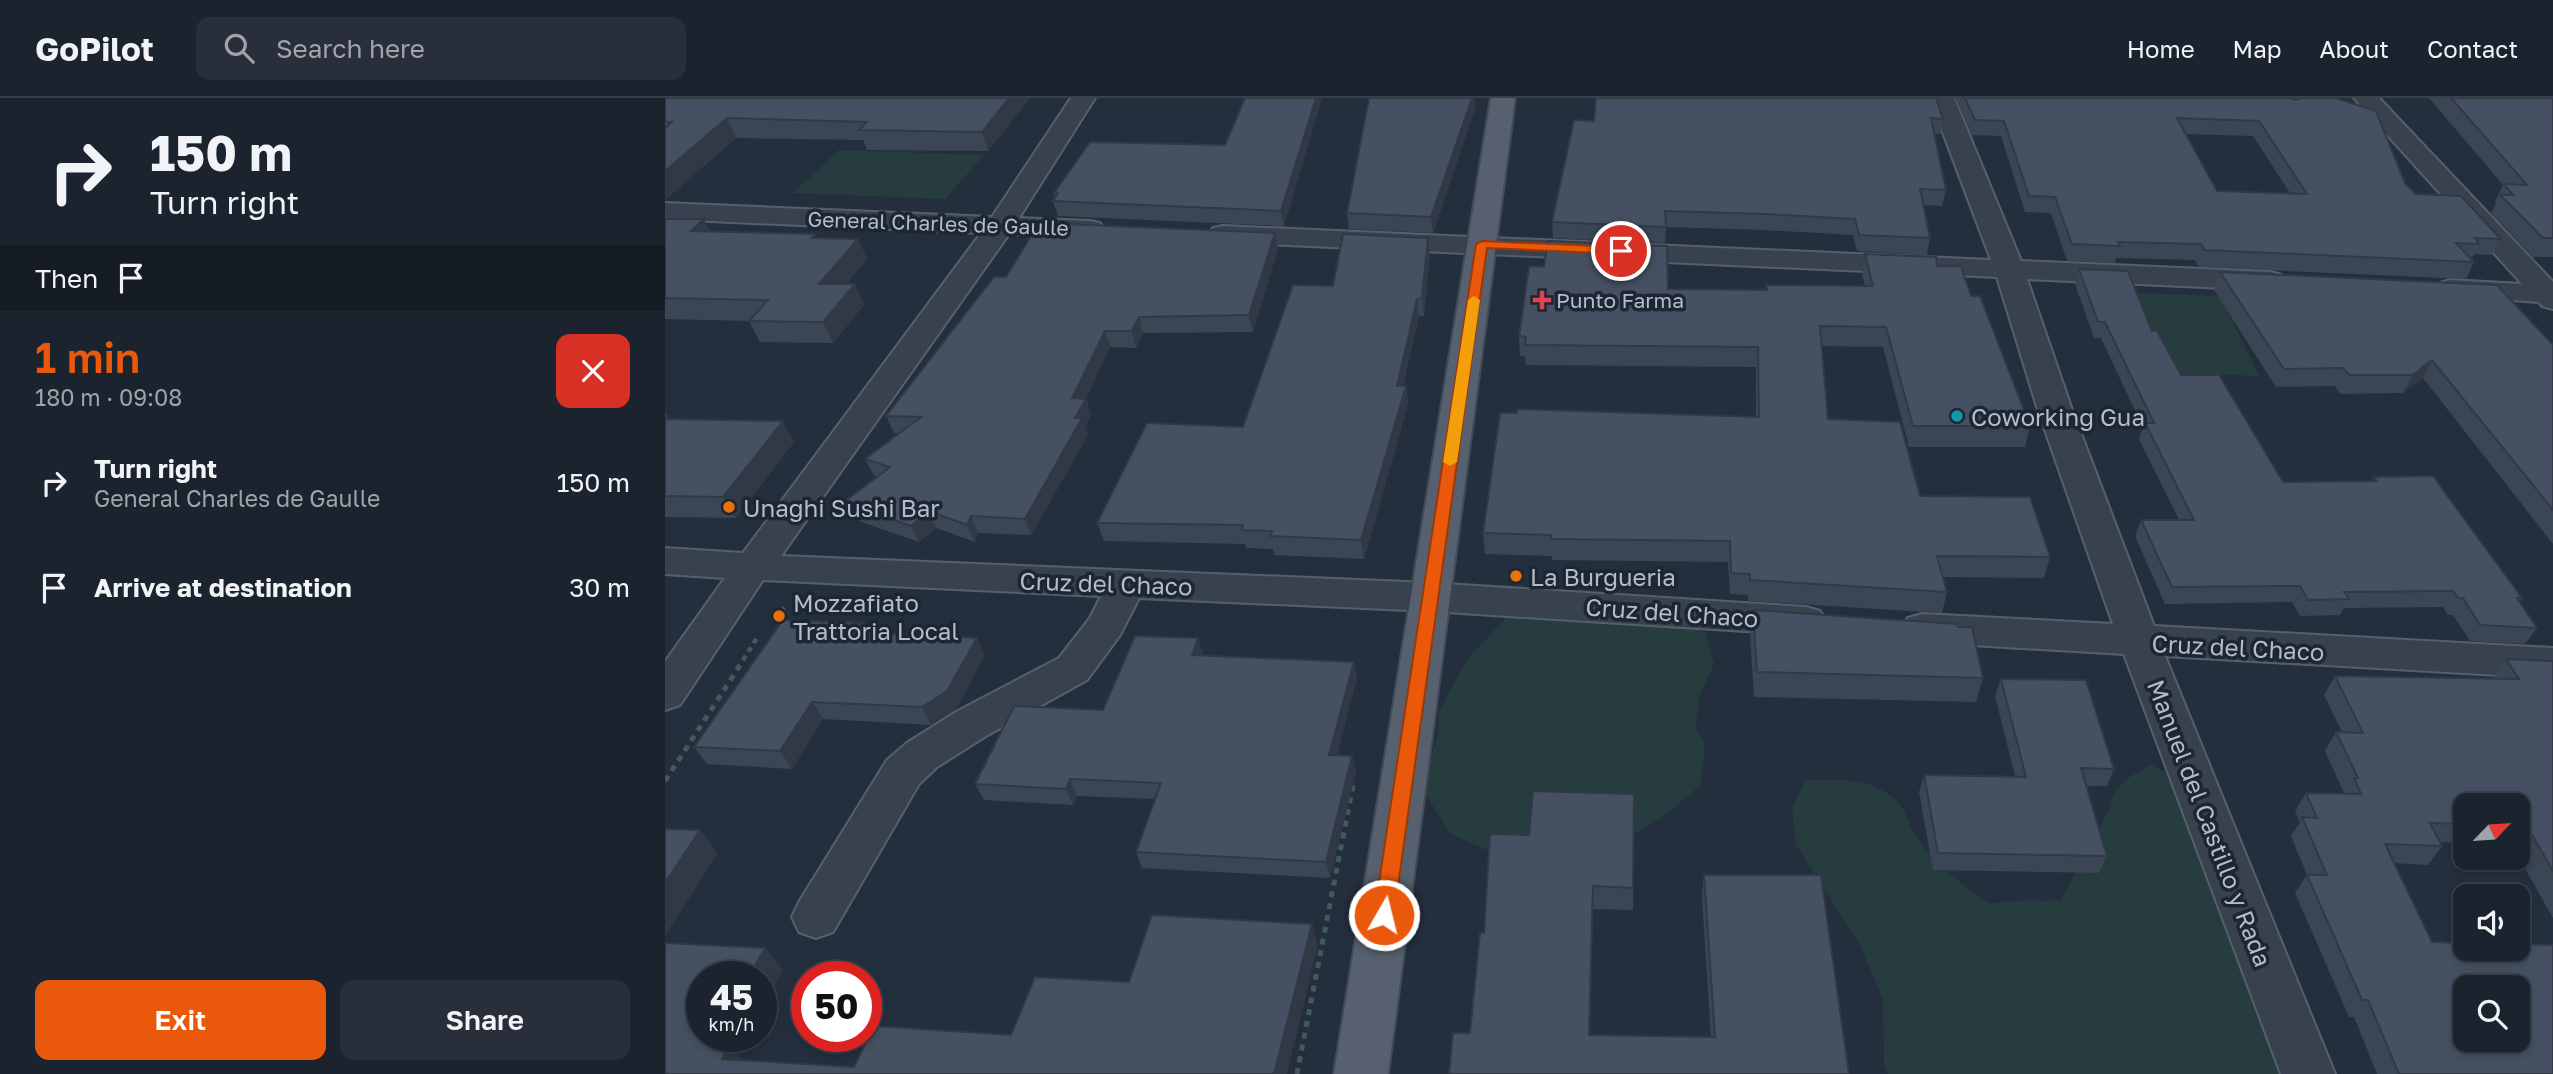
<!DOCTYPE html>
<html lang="en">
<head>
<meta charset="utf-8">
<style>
	:root { --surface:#1b232e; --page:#282f3a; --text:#f1f3f6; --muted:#a0a4aa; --line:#39404a; --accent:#ea580c }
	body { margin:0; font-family:"Golos Text",sans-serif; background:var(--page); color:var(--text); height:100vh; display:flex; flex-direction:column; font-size:26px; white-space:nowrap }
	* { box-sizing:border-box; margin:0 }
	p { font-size:23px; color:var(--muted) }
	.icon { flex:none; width:38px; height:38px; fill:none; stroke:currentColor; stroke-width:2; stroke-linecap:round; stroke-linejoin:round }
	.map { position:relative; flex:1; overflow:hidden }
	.drawer { display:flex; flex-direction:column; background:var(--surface); width:665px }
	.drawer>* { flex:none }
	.banner { background:#1b232e; color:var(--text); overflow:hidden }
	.needle { width:46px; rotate:65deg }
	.fabs { position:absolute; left:1788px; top:695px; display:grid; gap:14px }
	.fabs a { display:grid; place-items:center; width:77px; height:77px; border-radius:14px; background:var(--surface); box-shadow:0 4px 10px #0003,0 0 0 2px var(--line); font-size:35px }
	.speed { position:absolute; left:21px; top:863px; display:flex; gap:14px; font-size:35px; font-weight:700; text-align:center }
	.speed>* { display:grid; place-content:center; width:91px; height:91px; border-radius:50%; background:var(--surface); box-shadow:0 4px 10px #0003,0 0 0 2px var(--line); line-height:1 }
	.speed small { font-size:18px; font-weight:400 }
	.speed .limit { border:10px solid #d22; background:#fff; color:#111 }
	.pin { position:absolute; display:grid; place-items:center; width:60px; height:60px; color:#fff; margin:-30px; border:4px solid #fff; border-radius:50%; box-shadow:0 2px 7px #0007 }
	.me { position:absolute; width:77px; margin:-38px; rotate:8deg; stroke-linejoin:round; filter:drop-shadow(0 0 5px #0008) }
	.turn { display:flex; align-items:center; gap:24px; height:147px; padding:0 35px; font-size:32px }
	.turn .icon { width:91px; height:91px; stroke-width:2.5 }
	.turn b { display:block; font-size:49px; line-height:60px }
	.then { display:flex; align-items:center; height:66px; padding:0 35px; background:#0003; gap:14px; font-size:26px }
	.round { display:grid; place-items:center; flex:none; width:74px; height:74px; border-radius:14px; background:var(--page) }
	.head { display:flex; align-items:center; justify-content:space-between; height:119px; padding:0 35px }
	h1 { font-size:42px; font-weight:600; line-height:52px; color:var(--accent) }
	.cta { display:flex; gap:14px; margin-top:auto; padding:14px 35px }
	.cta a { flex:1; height:80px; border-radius:14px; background:var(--accent); color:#fff; font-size:28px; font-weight:600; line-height:80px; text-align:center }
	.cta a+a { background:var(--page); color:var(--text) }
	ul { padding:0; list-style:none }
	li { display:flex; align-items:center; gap:21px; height:105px; padding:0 35px }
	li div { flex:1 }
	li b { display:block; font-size:26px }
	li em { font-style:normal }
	header { display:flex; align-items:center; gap:42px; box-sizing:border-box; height:98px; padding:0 35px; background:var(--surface); border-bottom:2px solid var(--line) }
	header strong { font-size:33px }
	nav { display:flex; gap:38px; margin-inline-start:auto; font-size:24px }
	.search { width:490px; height:63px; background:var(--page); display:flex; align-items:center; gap:18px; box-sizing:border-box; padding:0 24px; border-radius:14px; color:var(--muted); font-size:26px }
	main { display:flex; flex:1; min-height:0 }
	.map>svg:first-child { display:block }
</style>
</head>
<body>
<header>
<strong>GoPilot</strong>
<div class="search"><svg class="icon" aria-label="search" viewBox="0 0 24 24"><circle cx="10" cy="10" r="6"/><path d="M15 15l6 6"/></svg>Search here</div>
<nav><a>Home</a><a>Map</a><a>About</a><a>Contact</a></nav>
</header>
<main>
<section class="drawer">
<div class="banner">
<div class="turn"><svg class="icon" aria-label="right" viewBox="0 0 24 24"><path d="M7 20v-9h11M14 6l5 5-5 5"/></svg><div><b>150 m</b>Turn right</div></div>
<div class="then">Then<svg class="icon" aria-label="arrive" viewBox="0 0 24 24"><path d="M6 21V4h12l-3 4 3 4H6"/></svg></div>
</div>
<div class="head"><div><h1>1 min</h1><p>180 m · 09:08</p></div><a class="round" style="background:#d93025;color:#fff"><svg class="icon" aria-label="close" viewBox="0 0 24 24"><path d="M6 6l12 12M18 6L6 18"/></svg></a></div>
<ul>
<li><svg class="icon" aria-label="right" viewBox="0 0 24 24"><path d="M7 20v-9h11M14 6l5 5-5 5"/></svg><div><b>Turn right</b><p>General Charles de Gaulle</p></div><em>150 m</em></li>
<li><svg class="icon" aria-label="arrive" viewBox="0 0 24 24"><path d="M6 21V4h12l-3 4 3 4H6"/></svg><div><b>Arrive at destination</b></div><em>30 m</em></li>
</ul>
<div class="cta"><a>Exit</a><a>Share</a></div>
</section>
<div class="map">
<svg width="1888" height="976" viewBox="0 0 1888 976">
	<rect width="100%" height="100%" fill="#242f3e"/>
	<path fill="#263c3f" d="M174,52l145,5 -39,44 -152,-6z
		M1471,195l84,3 39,80 -91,-3z
		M847,513l152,7 41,14 9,32 -14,31 -5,34 10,15 -5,42 -40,33 -52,29 -66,6 -58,-5 -34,-16 -28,-45 16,-54 1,-23 28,-51z
		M1486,667l45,23 33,112 15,77 58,97h-414l-4,-10 -1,-65 -24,-56 -63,-98 -4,-37 14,-28c33,-1 73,-3 95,26 7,10 9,24 17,34 19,26 46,46 72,64 24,-6 46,-2 71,-4l49,-92c3,-24 21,-32 41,-43z"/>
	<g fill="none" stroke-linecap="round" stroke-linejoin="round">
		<g stroke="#565f6c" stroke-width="4">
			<path id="minor" d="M406,0h24l-76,120 71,3 10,2 4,6 -4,6 -10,2 -81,-3 -228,322 649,27 376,24 14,4 6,10 -6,10 -14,4 -376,-24 -291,-13 -19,37 -33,45 -101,56 -49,31 -18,17 -86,148 -17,6 -17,-6 -7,-15 7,-15 88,-142 20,-17 49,-31 103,-54 31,-40 11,-22 -338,-16 -83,125 -15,5v-48l60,-84 -60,-4v-26l78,5 238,-320 -316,-14v-16l327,14z
				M1265,0h24l67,163 250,11 10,3 5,6 -5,6 -10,3 -244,-11 44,128 83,219 399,22v30l-388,-22 170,418h-54l-157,-420 -202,-12 -14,-4 -6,-10 6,-10 14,-4 191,10 -76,-217 -40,-130 -774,-35 -10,-2 -4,-6 4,-6 10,-2 768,34z
				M1689,0h25l174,184v27l-11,-3 -3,-4 -99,-7 -5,-6 5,-6 10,-3 72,4z"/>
		</g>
		<g stroke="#414a57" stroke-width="4">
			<path id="major" d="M826,0h24l-127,976h-54z"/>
		</g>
		<path stroke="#44595c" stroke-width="4.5" stroke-dasharray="5 5" stroke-linecap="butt" d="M107,518l16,-10
			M78,562l14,-22"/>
		<path stroke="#44595c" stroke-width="5" stroke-dasharray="6 6" stroke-linecap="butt" d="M0,683l79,-122
			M632,976l57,-294"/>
		<use href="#minor" fill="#38414e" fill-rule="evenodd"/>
		<use href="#major" fill="#56606e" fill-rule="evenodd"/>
	</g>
	<path fill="#3b4654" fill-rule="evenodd" d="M2,0h363l-42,53 -121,-1 -4,-10 -127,-2 -71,62v-101z
		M580,0h77l-38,128 -226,-10 -5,-15 2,-3 -1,-5 171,-48z
		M1290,0h336l114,85 11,11 85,45 -9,16 -18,-1 -2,5 2,3 -8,17 -267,-12 -4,-7 -79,-2 -1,5 -48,-2 -16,-48 -26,-1 -24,-76 -29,-1zM1521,36l67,2 37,57 -73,-2z
		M1764,0h124v159h-20l-42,-44 5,-9 -1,-2 8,-17z
		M811,8l-43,127 -84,-4 -2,-16z
		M1278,21l-2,15h-7l12,56 -4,16 -19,-1 7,33 -3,17 -70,-4 -4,-16 -89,-5 -98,-3 -1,16 -112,-5 -1,-16 42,-101z
		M0,121l45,13 107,6 41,1 9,20 -21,25h9l9,21 -31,38 -73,-1 -11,-21 -84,-2z
		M613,150l-25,84 -110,1 -7,15 -26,-1 -24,51 5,17 -6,11 3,9 -57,100 -53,-2 -3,9 -39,-14 -17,14 -66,-23 -9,-17 33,-25 -3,-1 -9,-17 35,-26h-6l-8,-17 120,-139z
		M1200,156l72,12 34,30 59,130 -5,21h-116l-26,-100 -61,-1 6,73 92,77 130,61 -6,21 -101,-1 4,15 -5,21 -194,-12v-6l-18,-1 -2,-32 -176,-2v-4l-67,-2 -2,-21 273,-116v-50l-230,-2 -1,-9h-5l-1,-20 149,-47 98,1v-5l99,1 -3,-12z
		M765,157l-6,61h-5l-16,70h3l2,18 -44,155 -90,-4 -1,-6 -27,-1 -1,-4 -141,-3 -7,-18 146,-96 90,-141z
		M1414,171l73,62 29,44 102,107 89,-1 2,-4 148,121 -3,4 18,26 -12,16 -55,-3 -17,-26h-5l-5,-8 -99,1 -4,7 -40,1 -8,-14 -127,2 -30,-68 6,-16h38l-40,-81 4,-11 -42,-90h-7l-19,-54z
		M1555,174l333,73v199l-130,-166 -20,15 -63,1 -5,-8 -59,1 -62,-97z
		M0,315l6,7 123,22 -58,76 -71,-1z
		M1088,512l205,17 25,51 -7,24 -222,-5 -4,-62z
		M203,534l109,6 8,17 -29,54 -25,16 -108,-6 -31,50 -85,-5 -13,-17z
		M538,557l154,23 -20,77 19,17 -26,106 -188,-10 -6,-16 20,-53 -79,-3 -4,9 -89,-5 -9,-16 128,-74z
		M1841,561l47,2v257l-35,-62v-51h-52v38l-26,-1 2,4 -14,19 -34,-2 38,79 121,132h-176l-23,-57h-5l-54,-124 12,-18 -16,-39 9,-14 -5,-11 11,-18 38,1v-1l-19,-42 11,-19h6l-18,-37 11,-19 158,3v-1z
		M1336,581l113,90 -7,17h-21l21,70 -8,17 -166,-3 -14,-78 5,-17 91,1 -20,-80z
		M969,696l-1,116 -40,-1 -3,126 121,2 -9,-140 2,-22 145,199 -379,-41 14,-100 45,-98z"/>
	<path fill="#303945" d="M344,0h21l-42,53 -6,-19z
		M651,0h6l-38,128 -3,-15z
		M807,0h3l1,8 -43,127 -2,-16z
		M62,20l9,20 -71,62v-29z
		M39,121l10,21 -23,-9z
		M610,135l3,15 -25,84 -4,-17z
		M763,140l2,17 -6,61 -2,-18z
		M193,141l9,20 -38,46 -10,-21z
		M190,186l9,21 -31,38 -10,-21z
		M752,201l2,17 -20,87 -2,-17z
		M474,219l4,16 -7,15 -4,-17z
		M440,233l5,16 -25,53 1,-1 5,16 -6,11 3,9 -57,100 -6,-16 50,-101 -3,-20z
		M1767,262l-9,18 -20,15 10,-18z
		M741,288l2,18 -44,155 -3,-19z
		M2,315l13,21 -15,-9v-9z
		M118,323l11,21 -58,76 -13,-21z
		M263,413l8,17 -17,14 -8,-16z
		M306,418l7,17 -3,9 -8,-17z
		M198,525l10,18 -16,-9z
		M312,540l8,17 -29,54 -25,16 -9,-18z
		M533,540l5,17h-11z
		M689,564l3,16 -24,93 -4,-16z
		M147,604l11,17 -31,50 -12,-18z
		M687,658l4,16 -26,106 -4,-16z
		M405,681l7,17 -4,9 -7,-16z
		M35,732l18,23 -53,83v-53z
		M928,788v23l-4,147v-21z
		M647,826l6,22 -31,128h-13z
		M100,850l18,22 -22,40v-34h-12z
		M50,938h32l-10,18 12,13 -13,7 -26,-29z"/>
	<path fill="#455162" stroke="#303945" stroke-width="2" fill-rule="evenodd" d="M2,0h342l-27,34 -123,-2 8,-8 -140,-4 -62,53v-43l7,-6h-7v-23z
		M580,0h71l-35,113 -228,-10 5,-8h-4l36,-51 135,3z
		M704,0h103l-41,119 -84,-4z
		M931,0h340l7,21 -12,-1 15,72 -26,-1 10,49 -71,-3 -4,-16 -90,-5 -100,-3 1,16 -114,-5 22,-102 20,1z
		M1300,0h326l5,2 5,-2h35l40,13 29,72 11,11 45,2 40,43 -26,-1 4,6 -23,-1 18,19 -269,-12 -4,-6 -83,-2 2,4 -48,-2 -17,-47 -26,-1 -25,-75 -29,-1zM1512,20l82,3 48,73 -90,-3z
		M1786,0h102v140h-10l-43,-43h13l-9,-11 23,1z
		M0,121h39l-13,12 125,3 -4,4 46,1 -39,45h36l-32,38 -74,-1 19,-21 -103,-2z
		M374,125l236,10 -26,82 -110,2 -7,14h-27l-33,67 14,1 -11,19h7l-57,101 -54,-3 -4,9 -39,-14 -17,15 -67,-24 46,-35 -25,-8 56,-42 -35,-1 108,-139h12z
		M678,136l85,4 -6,60 -5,1 -20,87h9l-45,154 -91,-4 2,-5 -30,-1 1,-5 -146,-2 50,-100 96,4 50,-142 40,1z
		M883,143l119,5 1,43 99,1 -1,-5 107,1 -8,-32 71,3 1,9h24l10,30h9l50,130h-117l-27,-99 -66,-1 8,93 72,3 20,74 110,1 20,60 -113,-1 10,36 -197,-12v-6l-19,-1 -1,-32 -179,-2v-4l-68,-2 17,-120h17l1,-4 241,8 -1,-70 -233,-2 1,-8 -7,-1 10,-70 15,1z
		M1414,171l49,2 24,60h5l24,44h38l64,107 94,-1 -3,-4 59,-1 89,122h-5l20,30 -57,-3 -17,-27h-5l-5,-7 -109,1 5,7 -41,1 -8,-14 -128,1 -31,-67h53l-49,-97h9l-49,-101h-7z
		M1555,174l277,13 56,60v165l-121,-150 -19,15h-64l-6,-7 -59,1z
		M0,321l118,2 -60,76 -58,-1z
		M1088,512l204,14 1,3h14l11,51 -226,-6z
		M118,522l80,3 -6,9 120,6 -30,53 -25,16 -110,-5 -32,49 -86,-4z
		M470,538l63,2 -6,17 162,7 -25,93 23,1 -26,106 -190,-10 25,-69 -91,-4 -4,10 -91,-5 39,-78 89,4z
		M1841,561l47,2v210l-26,-45 -9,-1v-20h-52v19l-36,-1 12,23 -57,-2 47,98 34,1v5h52v-4l35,1v129h-154l-31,-74h-6l-55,-125h20l-25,-58 15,1 -11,-25 55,1 -7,-16h4l-22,-46 27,1 -28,-57 184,3zM1801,889h52v53h-52z
		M1336,581l85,1 28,89 -33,-1 26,88 -169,-3 -14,-78 102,2z
		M868,693l101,3 -1,94 -40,-2 -4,149 126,2 -11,-162h117l28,199h-400l4,-41h17l10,-100h4l6,-99 39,1z
		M0,731l35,1 -35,53z
		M487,817l160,9 -38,150h-609v-131l100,5 -16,28h-47v60h13l-5,9 19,1 -7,13 132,8 20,-41 137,9 24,-58 94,5z"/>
	<path fill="#ea580c" stroke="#983908" stroke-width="2" d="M817,143l139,6 5,4 -5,3 -134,-6 -93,667 -3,6 -7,3 -7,-3 -3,-6 102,-671z"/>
	<path fill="#f59e0b" d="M809,198l6,4 -23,162 -7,4 -7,-4 25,-162z"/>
	<path fill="#e0444e" stroke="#1d2633" stroke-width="2.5" d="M873.5 191.5h7v7h7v7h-7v7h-7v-7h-7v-7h7z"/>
	<circle fill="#0f9aa8" stroke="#1d2633" stroke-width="2.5" cx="1292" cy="318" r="7"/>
	<g fill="#e8710a" stroke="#1d2633" stroke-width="2.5">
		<circle cx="64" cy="409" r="7"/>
		<circle cx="851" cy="478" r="7"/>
		<circle cx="114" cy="518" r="7"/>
	</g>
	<g text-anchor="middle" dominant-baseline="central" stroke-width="7" stroke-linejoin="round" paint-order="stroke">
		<g font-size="21" fill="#b4bcc9" stroke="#1d2633">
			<text transform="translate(273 125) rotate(2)">General Charles de Gaulle</text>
		</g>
		<g font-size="21" fill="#b4bcc9" stroke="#1d2633" text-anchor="start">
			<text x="891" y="202">Punto Farma</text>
		</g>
		<g font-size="24" fill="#b4bcc9" stroke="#1d2633" text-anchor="start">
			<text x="1306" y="318">Coworking Gua</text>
			<text x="78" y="409">Unaghi Sushi Bar</text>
			<text x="865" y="478">La Burgueria</text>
			<text x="128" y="504">Mozzafiato<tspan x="128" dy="28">Trattoria Local</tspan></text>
		</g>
		<g font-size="24" fill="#b4bcc9" stroke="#1d2633">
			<text transform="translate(441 485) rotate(2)">Cruz del Chaco</text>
			<text transform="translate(1007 514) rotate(4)">Cruz del Chaco</text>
			<text transform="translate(1573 549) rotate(3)">Cruz del Chaco</text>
			<text transform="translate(1545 725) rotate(69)">Manuel del Castillo y Rada</text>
		</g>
	</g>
</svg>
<div class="fabs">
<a><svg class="needle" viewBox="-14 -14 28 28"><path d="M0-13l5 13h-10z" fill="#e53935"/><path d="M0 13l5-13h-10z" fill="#a0a4aa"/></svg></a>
<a><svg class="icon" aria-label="sound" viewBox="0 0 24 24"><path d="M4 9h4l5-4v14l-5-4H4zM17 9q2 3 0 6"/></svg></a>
<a><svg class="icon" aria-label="search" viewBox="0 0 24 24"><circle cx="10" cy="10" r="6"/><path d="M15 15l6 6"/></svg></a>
</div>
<div class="speed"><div>45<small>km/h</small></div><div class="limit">50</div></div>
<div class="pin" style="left:956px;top:153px;background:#d93025"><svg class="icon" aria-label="arrive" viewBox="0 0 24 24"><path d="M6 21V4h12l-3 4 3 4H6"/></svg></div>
<svg class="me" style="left:719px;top:817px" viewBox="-20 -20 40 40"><circle r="17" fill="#ea580c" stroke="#fff" stroke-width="3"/><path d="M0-11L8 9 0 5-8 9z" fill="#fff"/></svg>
</div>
</main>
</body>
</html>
